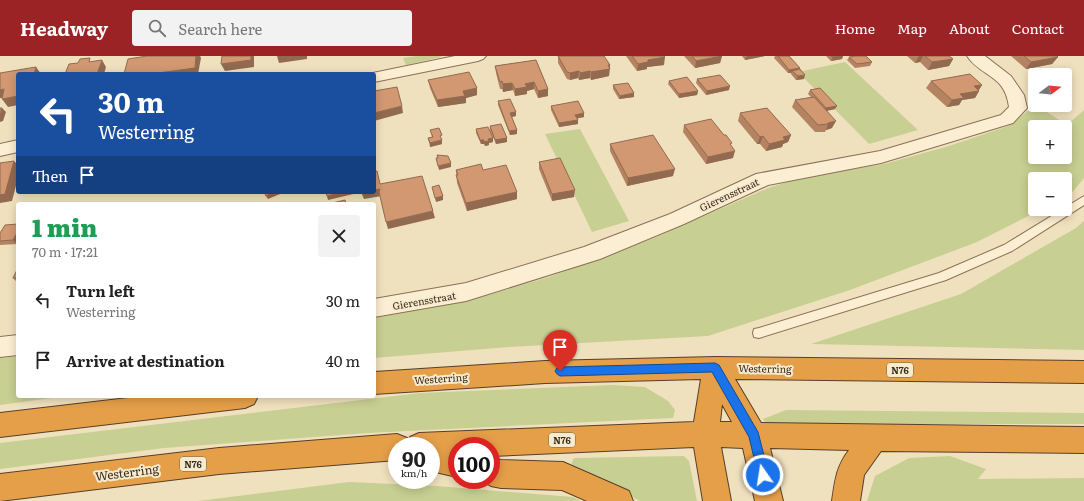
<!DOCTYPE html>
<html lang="en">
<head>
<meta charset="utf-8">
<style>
	:root { --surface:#fff; --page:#f2f2f2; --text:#222; --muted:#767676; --accent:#9c2325 }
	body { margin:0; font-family:Literata,serif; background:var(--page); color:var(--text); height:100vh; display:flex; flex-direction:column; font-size:15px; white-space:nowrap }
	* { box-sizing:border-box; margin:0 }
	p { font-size:13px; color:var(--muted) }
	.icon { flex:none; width:22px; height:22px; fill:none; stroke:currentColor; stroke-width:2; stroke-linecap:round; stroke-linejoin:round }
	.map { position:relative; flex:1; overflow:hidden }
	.sheet { position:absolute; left:16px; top:146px; width:360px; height:196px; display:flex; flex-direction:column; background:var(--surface); border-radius:4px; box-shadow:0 2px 10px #0003 }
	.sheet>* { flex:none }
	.top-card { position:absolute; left:16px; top:16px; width:360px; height:122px; border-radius:4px; box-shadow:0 2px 10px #0003; background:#1a4fa0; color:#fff; overflow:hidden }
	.needle { width:26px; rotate:74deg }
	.tools { position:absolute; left:1028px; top:12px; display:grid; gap:8px }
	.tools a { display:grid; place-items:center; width:44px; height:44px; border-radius:4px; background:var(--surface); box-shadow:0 2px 10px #0003; font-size:20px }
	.speed { position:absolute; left:388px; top:381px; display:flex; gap:8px; font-size:20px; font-weight:700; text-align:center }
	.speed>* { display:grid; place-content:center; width:52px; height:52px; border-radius:50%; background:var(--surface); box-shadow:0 2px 10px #0003; line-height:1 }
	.speed small { font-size:10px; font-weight:400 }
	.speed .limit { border:6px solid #d22; background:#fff; color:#111 }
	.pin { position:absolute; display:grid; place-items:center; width:34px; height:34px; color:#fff; margin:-41px -17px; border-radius:50% 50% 50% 0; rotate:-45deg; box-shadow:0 0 4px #0007 }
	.pin .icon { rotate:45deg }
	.me { position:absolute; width:44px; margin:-22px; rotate:347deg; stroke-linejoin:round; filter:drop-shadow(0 0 3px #0008) }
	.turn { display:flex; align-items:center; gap:14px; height:84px; padding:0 16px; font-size:18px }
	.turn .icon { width:52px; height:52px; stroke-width:2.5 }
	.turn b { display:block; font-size:28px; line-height:34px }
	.then { display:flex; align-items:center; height:38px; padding:0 16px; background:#0003; gap:8px; font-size:15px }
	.round { display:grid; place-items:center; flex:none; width:42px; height:42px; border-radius:4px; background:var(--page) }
	.head { display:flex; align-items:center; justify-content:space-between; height:68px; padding:0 16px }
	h1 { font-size:24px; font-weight:800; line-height:30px; color:#1e9e55 }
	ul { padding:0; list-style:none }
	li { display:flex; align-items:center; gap:12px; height:60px; padding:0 16px }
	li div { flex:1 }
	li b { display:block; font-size:15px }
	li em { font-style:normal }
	header { display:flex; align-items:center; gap:24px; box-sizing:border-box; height:56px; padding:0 20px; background:var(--accent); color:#fff }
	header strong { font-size:19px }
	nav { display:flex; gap:22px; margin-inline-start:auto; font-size:14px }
	.search { width:280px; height:36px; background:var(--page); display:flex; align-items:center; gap:10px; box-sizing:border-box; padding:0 14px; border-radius:4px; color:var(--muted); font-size:15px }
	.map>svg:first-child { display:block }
</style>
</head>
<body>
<header>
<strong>Headway</strong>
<div class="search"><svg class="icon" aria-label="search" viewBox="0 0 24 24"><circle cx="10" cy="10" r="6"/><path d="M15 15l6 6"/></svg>Search here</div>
<nav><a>Home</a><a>Map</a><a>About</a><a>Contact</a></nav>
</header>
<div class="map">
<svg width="1084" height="445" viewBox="0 0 1084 445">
	<rect width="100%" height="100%" fill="#f0e1be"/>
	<path fill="#c8cf92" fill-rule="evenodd" d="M416,0h25v1l-35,8 -3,-7z
		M845,6l73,68 -49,14 -71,-72z
		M1036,49l31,20 17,-15v68l-14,17 -5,2v-18h-30v30h7l-65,33 -127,48 -142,46 -199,11 -135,11v-40l100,-19 75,-22 105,-39 114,-50 35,-11 81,-13 65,-18 59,-20zM1035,71h30v30h-30z
		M580,73l49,92 -37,11 -47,-98z
		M1084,165v129l-273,-6 150,-50 115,-66z
		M18,300v40h48l-66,9v-47z
		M613,329l32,2 23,14 7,9 -2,8 -305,15 -204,15 -164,21v-26l420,-50z
		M786,354l298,3v11h-318l-3,-5z
		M684,400l5,5 8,40h-57l-69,-37 3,-6z
		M950,400l36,13 -8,10 106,-1v23h-217l8,-25 34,-18z
		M349,426l88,4 136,11 8,4h-383z"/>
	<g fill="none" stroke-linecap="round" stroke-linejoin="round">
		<g stroke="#8a7156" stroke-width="2">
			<path id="lane" d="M1084,140v9l-72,46 -66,29 -187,58 -5,-1 -1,-4 1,-4 5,-1 180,-55 65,-28z"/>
		</g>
		<g stroke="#8a7156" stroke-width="2">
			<path id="street" d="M455,0h31l-3,3 -5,2 -104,21v-8h-6z
				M967,0h18l26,20 13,19 3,13 -14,15 -132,40 -113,22 -84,39 -84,35 -134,42 -92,16v-18l92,-16 118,-36 86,-33 86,-40 124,-23 121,-36 8,-8c-4,-33 -27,-29 -42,-51z
				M18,84v12l-18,4v-12z
				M18,279v20l-18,2v-20z"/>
		</g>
		<g stroke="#573f2b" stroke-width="2">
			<path id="highway" d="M715,301l369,4v22l-349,-4 26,44 323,4v26l-203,-2 -17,24 -4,26h-28c3,-20 4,-34 17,-51l-79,-2 13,53h-28l-12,-53 -22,-1 10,54h-28l-9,-54 -203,9v-10h-34v31l-26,-6v-25h-34v14l-178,14 -219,27v-27l219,-26 178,-14 10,4 1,3 2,-4 9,-4 275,-11 7,-43 -156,4 -171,11v-22l171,-11zM722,348l10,18h-12z
				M145,340h113l-4,8 -9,4 -245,29v-24z
				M491,402l10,2 62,2 66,29 4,10h-46l-25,-11 -61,-2 -10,-2 -10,-6h10z"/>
		</g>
		<use href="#lane" fill="#fbeed2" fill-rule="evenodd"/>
		<use href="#street" fill="#fbeed2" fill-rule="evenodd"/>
		<use href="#highway" fill="#e59f49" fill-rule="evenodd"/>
	</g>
	<path fill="#b48362" d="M558,0l52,9 -1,11 -18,4 -1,-2 -11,2 -1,-2 -8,2 -3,-1 -9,-16z
		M626,0h38v9l-17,2v2l-10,2z
		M684,0h38l-2,7 -25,5z
		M742,0h23l-20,4z
		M775,0h14l11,13 4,10 -8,1 -5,-6v-1h-3l-14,-15z
		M826,0h17l-1,3 -11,2z
		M907,0h42l4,3 -4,7 -21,4 -8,-8 -5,1z
		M1007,0h50l1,1 -6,7 -26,5 -15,-13z
		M849,1l23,5 -2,4 -15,2 -8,-8z
		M536,4l12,29v7l-10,2 -4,-9 -7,2v3l-12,2 -2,-6 -10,2 -1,-3h-2l-4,-16 -1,-7z
		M697,23l32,11 -23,5 -10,-12z
		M428,24l49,15 -11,3v5l-28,4 -8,-19z
		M669,25l29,10 -1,4 -18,3 -11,-14z
		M931,25l51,4 -3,5v1l-4,7 -13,2 -3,5 -12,2 -21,-19z
		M613,29l21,12 -15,2 -6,-10z
		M810,34l25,19 -8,2 5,17 -6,2 -1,2h-10l-23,-25 3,-7 16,-3 -3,-3z
		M498,45l18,11v4l-4,1 5,13v4l-7,1 -12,-30z
		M551,50l33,7v4l-7,1 1,6 -19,3 -8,-17z
		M740,57l51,22 -3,7 -5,2 -1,3 -16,4 -6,-7h-3l-19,-23z
		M684,69l47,21 2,12 -27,6 -23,-32z
		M490,70l17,12v4l-11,2 -6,-14z
		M476,73l17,9v4l-4,1v2l-4,1 -1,-2h-3l-5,-11z
		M430,74l12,9h-1l1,5 -12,3 -2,-9 4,-1z
		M610,88l63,32 -46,10 -17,-35z
		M539,106l35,35 -22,4 -13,-32z
		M456,114h27l34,22v7l-50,12 -10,-28z
		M18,168v18l-1,2 -17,1v-4z
		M18,212v15l-5,-5z"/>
	<path fill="#926a50" d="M196,0h4l1,2 -3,16h-48z
		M251,0h3v11l-29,4 -4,-7z
		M277,0h30v3l-28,4z
		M722,0l-2,7 -25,5 1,-7z
		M747,0h18l-20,4z
		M840,0h3l-1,3 -11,2 2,-4z
		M919,0h4l-3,6 -5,1z
		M665,1l-1,8 -17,2v2l-10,2 1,-7 10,-4z
		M1058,1l-6,7 -26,5 5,-7z
		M953,3l-4,7 -21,4 4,-8z
		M102,4l4,7 -2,7h-7z
		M608,9h2l-1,11 -18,4v-8z
		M36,11l5,7h-7z
		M800,12l-1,3h-7l-1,2h-3l1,-3z
		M579,15l-1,7 -8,2v-7z
		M590,15v7l-11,2 1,-7z
		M805,19l-1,4 -8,1 2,-4z
		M534,26v7l-7,2v3l-12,2v-7l10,-5z
		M512,27l1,7 -10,2v-8z
		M982,29l-4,6h1l-4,7 -13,2 -3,5 -12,2 5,-7 8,-6 14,-8z
		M730,30l-1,4 -23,5 1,-4z
		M477,32v7l-11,3v5l-28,4 -1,-7 26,-9z
		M4,33l6,8 -10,1v-8z
		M548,33v7l-10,2v-7z
		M698,35l-1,4 -18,3v-4z
		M634,37v4l-15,2 1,-3z
		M18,40v9l-10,2 -6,-8z
		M402,50l1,7 -29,8v-8z
		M837,50l-2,3 -10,2 1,-3z
		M2,52l4,4 -3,9 -3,1v-6z
		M516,56v4l-5,1 -1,-4z
		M584,57v4l-9,2v-4z
		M578,64v4l-19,3v-4z
		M836,65l-4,7 -6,2 2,-6v-1z
		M517,74v4l-7,1 -1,-4z
		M791,79l-3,7 -5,2 -1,3 -16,4 3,-7 14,-7z
		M763,80l-3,8h-3l3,-7z
		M493,82v4l-4,1v2l-4,1 -1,-4 4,-3z
		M507,82v4l-11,2 -1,-4z
		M442,84v4l-12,3v-4z
		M480,84h4v4h-3z
		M735,95l-2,7 -27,6 2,-7z
		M14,105l4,4v13l-6,23 -12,2v-8z
		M451,107v4l-12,3 -1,-4z
		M675,113l-2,7 -46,10 1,-8z
		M380,133l2,7 -18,3 -3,-7h13v-2z
		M575,134l-1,7 -22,4v-7z
		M275,136h10l-17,7 -2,-3z
		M345,136h17l-34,8 -1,-4z
		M517,136v7l-50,12 -1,-8z
		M443,140v4l-7,2 -1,-4z
		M433,155l2,7 -47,11 -2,-7z
		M18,175v11l-1,2 -4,-4z"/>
	<path fill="#d19872" stroke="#926a50" d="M147,0h49l-1,12 -45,6h-26l4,-15z
		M222,0h29v4l-30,4z
		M558,0h46l6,9h-2l2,4 -19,3 -1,-1 -10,2 -1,-2 -9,2 -3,-1z
		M632,0h32l1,1 -17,3v2l-10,2z
		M692,0h30l-26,5z
		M778,0h11l11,12 -11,2z
		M831,0h9l-7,1z
		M856,0h10l6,6 -15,2 -8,-7z
		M925,0h24l4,3 -21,3z
		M1024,0h33l1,1 -27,5z
		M90,2l-1,4 13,-2 -5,14h-32l4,-10 9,-1 2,-4z
		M536,4l12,29 -10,2 -4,-9 -9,2 2,3 -12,2 -3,-6 -9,1 -1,-3 -2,1 -5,-16z
		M36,11l-2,7h-16v22l-16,3 2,-10 -4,1v-17z
		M800,13l5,6 -7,1 -6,-5z
		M469,16l8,16 -14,3 2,5 -28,4 -9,-20z
		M970,18l12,11 -8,1 5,5 -19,3 4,4 -12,2 -21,-19z
		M720,19l10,11 -23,5 -10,-12z
		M687,21l11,14 -19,3 -10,-13z
		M628,27l6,10 -14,3 -7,-11z
		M397,31l5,19 -28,7v-22z
		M820,32l17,18 -11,2 -16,-18z
		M814,41l22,24 -8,2v1l-10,1 -23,-25z
		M510,43l6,13 -6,1 7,17 -8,1 -11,-30z
		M578,45l6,12 -9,2 3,5 -19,3 -8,-17z
		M0,52h2l-2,8z
		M767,52l24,27 -8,2 2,3 -16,4 -6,-8 -3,1 -20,-24z
		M711,63l13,16h2l6,8 -2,1 5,7 -27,6 -24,-32z
		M501,68l6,14 -12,2 -5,-14z
		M488,71l5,11 -5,1 1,2 -5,1v-2h-4l-4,-11z
		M439,72l3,7 -2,1 2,4 -12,3 -2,-5 5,-1 -3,-7z
		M653,79l22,34 -47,9 -18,-34z
		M437,99l11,1 3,7 -13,3 -2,-8h2z
		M560,102l15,32 -23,4 -13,-32z
		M14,105l-9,33 -5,1v-32z
		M481,108l2,6 23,-5 11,27 -51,11 -10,-28h2l-2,-5z
		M374,115h3l3,13 42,-8 11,35 -47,11 -7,-30 1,-3 -6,1z
		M439,129l4,11 -8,2 -3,-11z
		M264,136h11l-9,4z
		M326,136h19l-18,4z
		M345,144l1,4h-18z
		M18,168v7l-5,9 -13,1v-8l5,-8z
		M18,212v10h-5z"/>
	<path fill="#1a73e8" stroke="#114b97" d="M715,307l4,2 39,67 11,43 -2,4 -4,1 -4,-1 -10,-42 -37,-65 -152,4 -3,-2 -2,-3 2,-3 3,-1z"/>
	<g text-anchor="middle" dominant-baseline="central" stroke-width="4" stroke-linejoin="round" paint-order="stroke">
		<g fill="#f7ebce" stroke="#716351" stroke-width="1">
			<rect x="887" y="307" width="26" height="14" rx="3"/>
			<rect x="549" y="377" width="26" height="14" rx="3"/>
			<rect x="180" y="401" width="26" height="14" rx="3"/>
		</g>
		<g font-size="9" font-weight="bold" fill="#38291b">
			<text x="900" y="314">N76</text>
			<text x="562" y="384">N76</text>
			<text x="193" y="408">N76</text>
		</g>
		<g font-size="10" fill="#38291b" stroke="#f7ebce">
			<text transform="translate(729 138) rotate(-25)">Gierensstraat</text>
			<text transform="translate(424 244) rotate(-10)">Gierensstraat</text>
			<text transform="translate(765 312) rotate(1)">Westerring</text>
			<text transform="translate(441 322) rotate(-4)">Westerring</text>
		</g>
		<g font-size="12" fill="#38291b" stroke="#f7ebce">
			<text transform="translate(127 416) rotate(-7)">Westerring</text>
		</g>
	</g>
</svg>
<div class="tools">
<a><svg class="needle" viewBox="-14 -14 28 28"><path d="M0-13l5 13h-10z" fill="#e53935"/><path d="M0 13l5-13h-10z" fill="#767676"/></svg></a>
<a>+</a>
<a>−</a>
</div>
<div class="speed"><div>90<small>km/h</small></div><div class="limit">100</div></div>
<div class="pin" style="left:560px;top:315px;background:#d93025"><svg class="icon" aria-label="arrive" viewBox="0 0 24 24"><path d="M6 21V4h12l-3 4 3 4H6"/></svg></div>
<svg class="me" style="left:763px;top:419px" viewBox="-20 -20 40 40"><circle r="17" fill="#1a73e8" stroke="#fff" stroke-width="3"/><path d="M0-11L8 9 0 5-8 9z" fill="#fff"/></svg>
<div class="top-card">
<div class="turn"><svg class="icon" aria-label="left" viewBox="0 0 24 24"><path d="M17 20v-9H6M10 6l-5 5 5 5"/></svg><div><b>30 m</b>Westerring</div></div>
<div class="then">Then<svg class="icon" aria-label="arrive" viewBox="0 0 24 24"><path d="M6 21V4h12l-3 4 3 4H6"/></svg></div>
</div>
<section class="sheet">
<div class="head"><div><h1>1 min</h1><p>70 m · 17:21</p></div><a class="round"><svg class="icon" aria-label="close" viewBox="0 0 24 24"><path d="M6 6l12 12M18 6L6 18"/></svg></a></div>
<ul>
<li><svg class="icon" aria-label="left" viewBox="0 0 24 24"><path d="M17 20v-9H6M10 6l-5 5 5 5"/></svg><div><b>Turn left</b><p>Westerring</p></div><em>30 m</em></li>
<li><svg class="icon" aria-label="arrive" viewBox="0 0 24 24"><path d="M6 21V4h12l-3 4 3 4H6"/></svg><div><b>Arrive at destination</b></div><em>40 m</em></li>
</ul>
</section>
</div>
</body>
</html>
